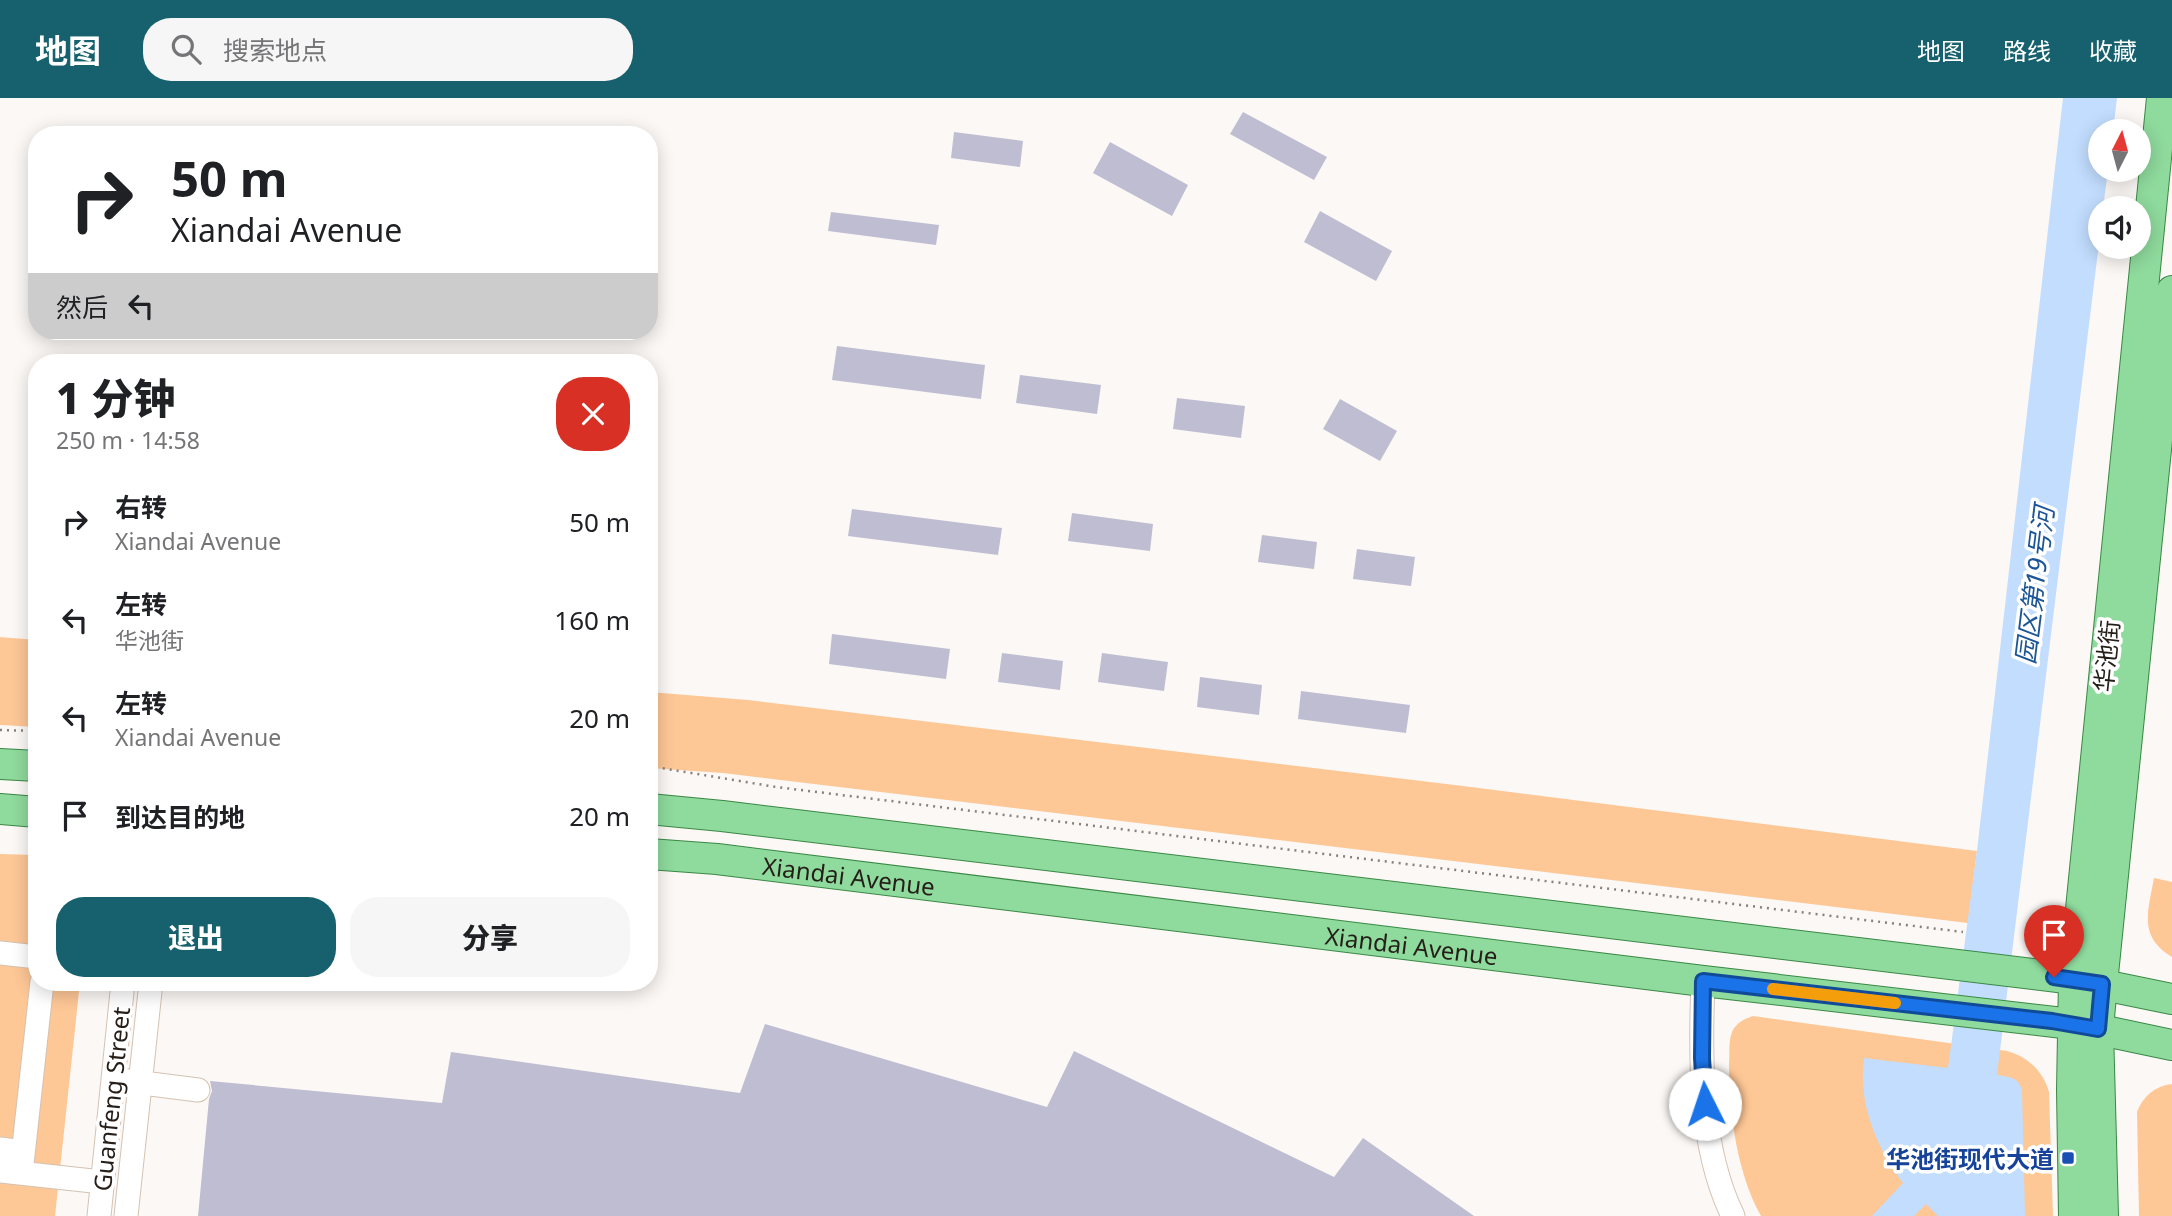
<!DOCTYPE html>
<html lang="zh">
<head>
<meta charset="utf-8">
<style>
	:root { --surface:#fff; --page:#f6f6f6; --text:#202124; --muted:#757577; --accent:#17616e }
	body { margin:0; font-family:"Noto Sans","Noto Sans SC",sans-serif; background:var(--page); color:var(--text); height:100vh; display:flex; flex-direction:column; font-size:26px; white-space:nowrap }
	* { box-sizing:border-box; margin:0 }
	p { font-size:23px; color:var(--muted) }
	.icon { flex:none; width:38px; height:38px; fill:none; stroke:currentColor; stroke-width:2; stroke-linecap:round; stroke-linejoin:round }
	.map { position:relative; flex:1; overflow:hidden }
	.side { position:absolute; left:28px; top:256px; width:630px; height:637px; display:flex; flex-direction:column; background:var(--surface); border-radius:28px; box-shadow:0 4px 18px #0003 }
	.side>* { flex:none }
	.banner { position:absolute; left:28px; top:28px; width:630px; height:214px; border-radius:28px; box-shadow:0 4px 18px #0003; background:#fff; color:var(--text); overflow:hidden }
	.needle { width:46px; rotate:6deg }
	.controls { position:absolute; left:2088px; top:21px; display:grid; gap:14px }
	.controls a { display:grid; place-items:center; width:63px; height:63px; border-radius:50%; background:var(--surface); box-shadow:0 4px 18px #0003; font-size:35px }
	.pin { position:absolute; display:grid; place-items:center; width:60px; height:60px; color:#fff; margin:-72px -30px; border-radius:50% 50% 50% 0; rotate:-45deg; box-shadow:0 0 7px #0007 }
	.pin .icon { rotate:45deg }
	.me { position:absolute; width:77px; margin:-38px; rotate:356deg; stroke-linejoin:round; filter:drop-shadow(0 0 5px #0008) }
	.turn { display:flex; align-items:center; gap:24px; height:147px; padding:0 28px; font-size:32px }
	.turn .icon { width:91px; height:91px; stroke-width:2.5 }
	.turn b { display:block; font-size:49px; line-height:60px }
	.then { display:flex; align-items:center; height:66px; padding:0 28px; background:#0003; gap:14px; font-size:26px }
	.round { display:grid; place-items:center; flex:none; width:74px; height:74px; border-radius:28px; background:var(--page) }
	.overview { display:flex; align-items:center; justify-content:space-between; height:119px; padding:0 28px }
	h1 { font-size:42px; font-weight:800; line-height:52px }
	.action { display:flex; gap:14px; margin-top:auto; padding:14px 28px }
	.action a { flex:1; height:80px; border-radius:28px; background:var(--accent); color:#fff; font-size:28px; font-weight:800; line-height:80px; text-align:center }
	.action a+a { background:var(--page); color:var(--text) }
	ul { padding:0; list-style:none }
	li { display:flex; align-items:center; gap:21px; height:98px; padding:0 28px }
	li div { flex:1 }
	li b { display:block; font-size:26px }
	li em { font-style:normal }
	header { display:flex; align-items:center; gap:42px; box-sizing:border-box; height:98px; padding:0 35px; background:var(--accent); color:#fff }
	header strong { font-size:33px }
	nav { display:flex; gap:38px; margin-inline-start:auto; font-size:24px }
	.search { width:490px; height:63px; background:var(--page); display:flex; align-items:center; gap:18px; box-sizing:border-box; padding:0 24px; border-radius:28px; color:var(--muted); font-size:26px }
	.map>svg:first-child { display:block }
</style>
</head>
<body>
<header>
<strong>地图</strong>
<div class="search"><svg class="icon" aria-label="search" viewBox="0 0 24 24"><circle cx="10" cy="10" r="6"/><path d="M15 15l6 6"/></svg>搜索地点</div>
<nav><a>地图</a><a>路线</a><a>收藏</a></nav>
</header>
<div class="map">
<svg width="2172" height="1118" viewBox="0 0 2172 1118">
	<rect width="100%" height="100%" fill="#fcf8f5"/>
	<path fill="#fec796" d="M0,539l37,3v87l-37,-2z
		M649,594l99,8 715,86 514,65 -9,72 -1245,-150 -74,-5z
		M0,756l37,1v127h43l-25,234h-55z
		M2154,780l18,4v75c-34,-21 -24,-45 -18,-79z
		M1753,918l254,35c21,6 36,20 42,41l4,124h-292c-24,-43 -32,-103 -32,-152 1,-10 -1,-22 3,-32 4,-9 12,-13 21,-16z
		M2172,986v132h-33l-2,-104c6,-16 18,-26 35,-28z"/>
	<path fill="#c2ddfe" d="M2063,0h54l-4,33h-13v39h8l-5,38h-3v27l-103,840c11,2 21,1 25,15l3,126h-87l-12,-12 -12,12h-42l31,-33c-27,-37 -45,-79 -39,-125l84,10 29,-217z"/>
	<path fill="#bfbdd2" d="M1243,14l84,45 -13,23 -84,-46z
		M954,34l69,9 -3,26 -69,-9z
		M1110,44l78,43 -16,31 -79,-43z
		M1320,113l72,40 -16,30 -72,-39z
		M831,114l108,13 -3,20 -108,-14z
		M837,248l148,19 -4,34 -149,-19z
		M1020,277l81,10 -4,29 -81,-11z
		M1177,300l68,8 -4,32 -68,-9z
		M1340,301l57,32 -17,30 -57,-32z
		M852,411l150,19 -4,27 -150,-19z
		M1072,415l81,11 -3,27 -82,-10z
		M1262,437l55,7 -3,27 -56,-7z
		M1357,451l58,8 -4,29 -58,-7z
		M832,536l118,15 -4,30 -117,-15z
		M1002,555l61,8 -3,29 -62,-8z
		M1102,555l66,9 -4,29 -66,-9z
		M1200,579l62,8 -3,30 -62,-8z
		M1301,593l109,14 -4,28 -108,-14z
		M765,926l282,83 27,-56 260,126 29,-39 111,78h-1276l11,-117 3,-8 -2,-10 232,22 9,-51 289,41z"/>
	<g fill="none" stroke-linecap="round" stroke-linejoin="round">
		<g stroke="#d4c2b2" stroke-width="25">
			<path id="minor" d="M0,855l37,4
				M1703,883c-3,75 -4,166 30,235
				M127,983l71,9
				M0,1051l23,3
				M0,1073l102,11
				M21,1075l21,-191
				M99,1118l24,-234
				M126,1118l25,-234"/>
		</g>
		<g stroke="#3a8845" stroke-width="32">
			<g id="major">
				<path d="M0,666l37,2"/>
				<path d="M0,711l37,3"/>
				<path d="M649,711l73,7 1352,163 98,20"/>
				<path id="s1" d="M649,756l68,5 986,122 369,43 100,21"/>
				<path d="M2074,1118l-2,-126 2,-111 88,-881"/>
				<path d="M2103,1118l-5,-187 4,-45 70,-693"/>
			</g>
		</g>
		<path stroke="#87817d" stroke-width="2.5" stroke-dasharray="2 5" stroke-linecap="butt" d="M0,632l37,1
			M649,668l127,21 1187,145"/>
		<use href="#minor" stroke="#fff" stroke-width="23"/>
		<use href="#major" stroke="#8fda9d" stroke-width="30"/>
	</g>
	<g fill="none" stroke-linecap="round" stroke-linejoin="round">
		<g stroke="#114b97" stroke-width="18">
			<path id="route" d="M1705,1006l-3,-46 1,-77 349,40 46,8 4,-45 -48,-7"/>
		</g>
		<use href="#route" stroke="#1a73e8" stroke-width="12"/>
		<path stroke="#f59e0b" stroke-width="12" d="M1773,891l122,14"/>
	</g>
	<rect fill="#1a4fb4" stroke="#fff" stroke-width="2.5" x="2061" y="1053" width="14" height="14" rx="3.5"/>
	<g text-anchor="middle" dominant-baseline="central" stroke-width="7" stroke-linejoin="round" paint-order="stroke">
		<g font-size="24" fill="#261f19" stroke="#fff">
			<text transform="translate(2106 558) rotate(-84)">华池街</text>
			<text stroke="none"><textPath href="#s1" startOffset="201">Xiandai Avenue</textPath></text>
			<text stroke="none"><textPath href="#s1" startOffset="768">Xiandai Avenue</textPath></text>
			<text transform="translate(111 1001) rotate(-84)">Guanfeng Street</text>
		</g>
		<g font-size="24" font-weight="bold" fill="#164399" stroke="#fff" text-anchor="end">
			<text x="2054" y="1060">华池街现代大道</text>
		</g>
		<g font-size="26" font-style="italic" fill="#1c5596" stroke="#fff">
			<text transform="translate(2034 487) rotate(-83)">园区第19号河</text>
		</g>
	</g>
</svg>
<div class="controls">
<a><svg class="needle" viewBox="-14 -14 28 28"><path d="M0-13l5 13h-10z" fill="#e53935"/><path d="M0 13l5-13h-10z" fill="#757577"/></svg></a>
<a><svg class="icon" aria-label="sound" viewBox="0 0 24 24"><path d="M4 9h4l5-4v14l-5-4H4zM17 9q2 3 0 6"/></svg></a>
</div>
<div class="pin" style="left:2054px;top:879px;background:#d93025"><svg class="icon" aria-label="arrive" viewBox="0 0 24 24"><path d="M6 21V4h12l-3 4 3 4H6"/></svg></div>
<svg class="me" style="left:1705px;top:1006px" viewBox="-20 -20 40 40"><circle r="19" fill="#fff"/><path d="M0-13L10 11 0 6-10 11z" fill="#1a73e8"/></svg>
<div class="banner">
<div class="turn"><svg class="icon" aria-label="right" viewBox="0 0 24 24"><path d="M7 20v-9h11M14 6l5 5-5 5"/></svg><div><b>50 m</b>Xiandai Avenue</div></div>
<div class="then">然后<svg class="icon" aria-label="left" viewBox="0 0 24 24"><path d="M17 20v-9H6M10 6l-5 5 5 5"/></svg></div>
</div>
<section class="side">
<div class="overview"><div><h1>1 分钟</h1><p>250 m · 14:58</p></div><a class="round" style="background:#d93025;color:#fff"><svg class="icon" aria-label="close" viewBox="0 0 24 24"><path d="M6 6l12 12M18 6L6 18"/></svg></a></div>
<ul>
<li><svg class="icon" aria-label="right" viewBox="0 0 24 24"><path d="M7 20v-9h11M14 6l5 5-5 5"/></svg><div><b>右转</b><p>Xiandai Avenue</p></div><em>50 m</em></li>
<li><svg class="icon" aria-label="left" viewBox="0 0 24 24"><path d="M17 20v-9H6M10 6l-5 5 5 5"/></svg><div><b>左转</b><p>华池街</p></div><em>160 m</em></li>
<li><svg class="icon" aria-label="left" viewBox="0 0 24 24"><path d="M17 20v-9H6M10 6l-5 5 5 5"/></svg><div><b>左转</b><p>Xiandai Avenue</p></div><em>20 m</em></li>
<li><svg class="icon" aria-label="arrive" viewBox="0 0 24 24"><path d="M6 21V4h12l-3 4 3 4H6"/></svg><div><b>到达目的地</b></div><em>20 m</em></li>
</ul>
<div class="action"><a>退出</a><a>分享</a></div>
</section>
</div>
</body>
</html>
